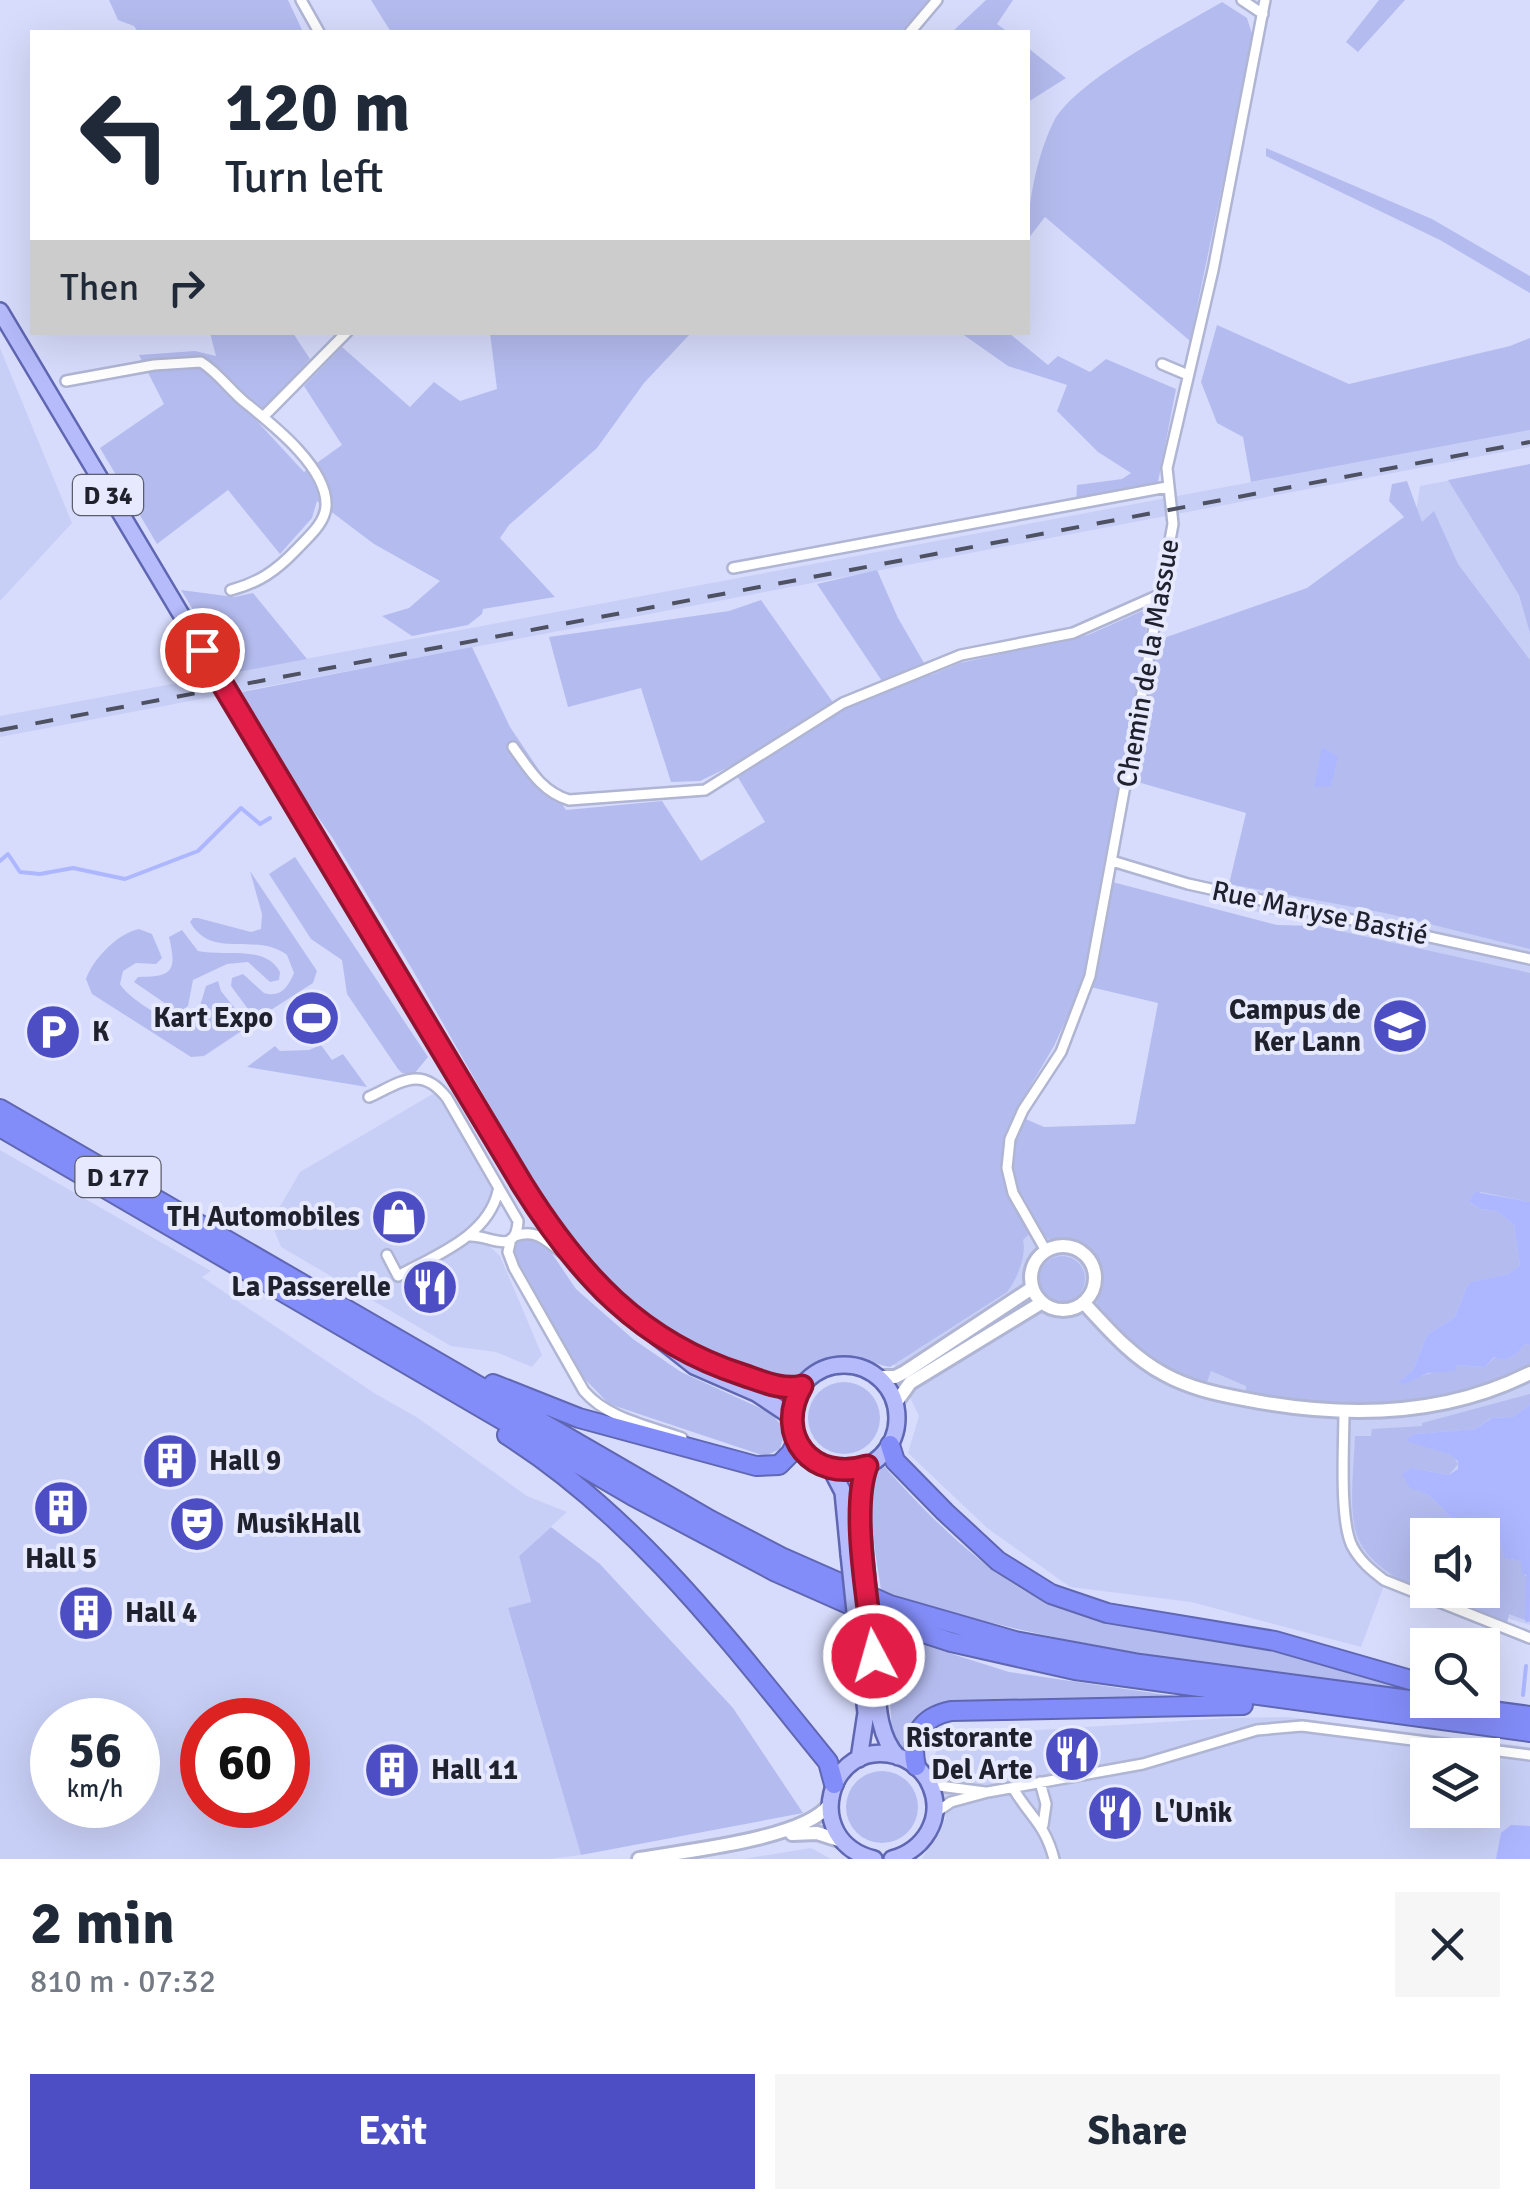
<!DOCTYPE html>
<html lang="en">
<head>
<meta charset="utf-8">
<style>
	:root { --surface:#fff; --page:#f6f6f7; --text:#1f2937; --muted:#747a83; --accent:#4e4ec4 }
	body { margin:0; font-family:Signika,sans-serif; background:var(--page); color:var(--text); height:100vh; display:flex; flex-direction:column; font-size:38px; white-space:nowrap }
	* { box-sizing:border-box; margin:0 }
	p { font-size:32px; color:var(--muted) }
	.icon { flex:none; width:55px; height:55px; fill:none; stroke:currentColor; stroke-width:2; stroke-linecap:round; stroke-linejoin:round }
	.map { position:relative; height:1859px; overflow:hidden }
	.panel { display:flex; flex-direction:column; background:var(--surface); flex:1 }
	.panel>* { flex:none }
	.guide { position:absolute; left:30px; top:30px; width:1000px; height:305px; border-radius:0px; box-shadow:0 10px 40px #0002; background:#fff; color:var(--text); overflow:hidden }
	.controls { position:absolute; left:1410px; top:1518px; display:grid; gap:20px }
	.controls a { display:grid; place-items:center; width:90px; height:90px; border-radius:0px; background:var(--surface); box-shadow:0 10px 40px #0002; font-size:50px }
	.speed { position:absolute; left:30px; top:1698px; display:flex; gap:20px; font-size:50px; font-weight:700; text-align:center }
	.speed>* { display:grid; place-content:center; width:130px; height:130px; border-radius:50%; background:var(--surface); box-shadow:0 10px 40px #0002; line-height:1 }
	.speed small { font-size:25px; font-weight:400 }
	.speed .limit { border:15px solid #d22; background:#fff; color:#111 }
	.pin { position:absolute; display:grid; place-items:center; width:85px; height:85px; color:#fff; margin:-42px; border:5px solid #fff; border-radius:50%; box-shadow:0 2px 10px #0007 }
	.me { position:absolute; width:110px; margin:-55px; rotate:354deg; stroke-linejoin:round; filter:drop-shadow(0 0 8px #0008) }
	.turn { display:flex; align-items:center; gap:35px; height:210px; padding:0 30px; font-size:45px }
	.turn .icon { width:130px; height:130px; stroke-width:2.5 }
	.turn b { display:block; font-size:70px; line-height:85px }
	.then { display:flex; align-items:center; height:95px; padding:0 30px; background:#0003; gap:20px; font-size:38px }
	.round { display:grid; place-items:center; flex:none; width:105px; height:105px; border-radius:0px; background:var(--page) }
	.summary { display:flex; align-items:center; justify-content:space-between; height:170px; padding:0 30px }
	h1 { font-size:60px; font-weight:700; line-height:75px }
	.button { display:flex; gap:20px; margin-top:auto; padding:20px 30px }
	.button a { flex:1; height:115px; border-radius:0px; background:var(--accent); color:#fff; font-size:40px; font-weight:700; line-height:115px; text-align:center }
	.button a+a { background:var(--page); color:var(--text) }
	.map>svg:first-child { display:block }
</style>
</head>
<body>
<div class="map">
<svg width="1530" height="1859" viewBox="0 0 1530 1859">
	<rect width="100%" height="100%" fill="#d7dcfc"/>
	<path fill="#c8cff6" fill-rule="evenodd" d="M0,348l72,175 -72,78z
		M1530,430v17l-1530,290v-21z
		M1530,465v1160l-72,-22 -70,-28 -27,72 -170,-45 -121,-15 -83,-59 -79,-75 11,-37 -32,-66 108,-136 242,-83 67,-209 -73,-16 21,-94 -91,-172 175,-62 79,-60 5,-32zM1428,1535h54v55h-54z
		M436,1092l57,94 -1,16 -15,23 7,16 16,15 42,99 -10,12 -36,-15 -45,-6 -170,-99 -10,-25 29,-50z
		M0,1150l211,121 -9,6 172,116 44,25 109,78 40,16 -48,44 12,47 -23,6 73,246 -31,4h-550zM52,1720h86v85h-86zM202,1720h86v85h-86z
		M1288,1717l242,30v112h-608l24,-41 -14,-58 9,-18 18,-7 268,-17zM1428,1755h54v55h-54z
		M811,1848l20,11h-88z"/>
	<path fill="#b4bcef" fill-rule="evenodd" d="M109,0h179l15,32h-165l-4,-6 -16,-6z
		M371,0h558l-28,32h-510z
		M986,0h27l-16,24 11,8h-56z
		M1379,0h26l-47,52 -12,-10z
		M1222,2l25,16 6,19 -63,304 -145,-124 -17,22c-1,-35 10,-87 26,-118 22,-41 126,-94 168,-119z
		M1028,48l38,30 -38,24z
		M1266,148l166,71 98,57v17l-90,-53 -174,-84z
		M1217,325l132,59 161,-38 20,-8v92l-279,52 -8,-45 -26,-14 -16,-41z
		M210,333h83l17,26 -55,60 49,53 38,-27 -38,-59 38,-39 68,60 24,-25 26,19 37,-12 -7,-56h201l-47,50 -47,65 -88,77 -9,13 55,59 -72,12 -1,5 -14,11 -56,11 -30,-20 27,-8 31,-27 -66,-37 -57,-43 -5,17 -32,36 -52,-64 -71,54 -57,-96 64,-44 -25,-49 56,-4 21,5z
		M961,333h48l39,32 10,-9 32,16 16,-13 70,30 -18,93 -12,10 -70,12 1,-19 45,-6 9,-6 -33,-21 -41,-41 10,-26 -59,-19z
		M1530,464v169l-11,-38 -71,-115z
		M1407,481l15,41 12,-11 24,53 72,96v289l-145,-36 -156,-29 17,-71 -126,-36 -19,102 176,46 40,1 213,47v229l-49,-10 -11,7v4l11,6 16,2 17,14 6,40 -11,9 -37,8 -5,4 -12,31 -28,18 -14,35 -14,13 58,-18 28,2 10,-10 10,3 12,-6 8,-10 5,1v23c-56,24 -113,39 -175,39 -35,0 -73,-8 -109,-12v-9l-35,-15 -5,14c-46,-14 -78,-41 -109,-78 -2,-26 6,-57 -30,-65 -8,-2 -15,-1 -23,-5l-5,-12 -16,15c4,15 -6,40 -16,52l-117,75c-24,-5 -43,-15 -68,-5 -10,4 -19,12 -29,17l-61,-17 -55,-28 -53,-36 -47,-48 -37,-56 -128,-225 -80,-132 -44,-62 -46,-83 230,-45 38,80 56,83 96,-9 39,60 64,-39 -34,-56 -31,15 -29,1 -30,-94 -73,19 -19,-70 180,-26 32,-11 78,111 49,-21 -71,-106 60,-14 21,48 33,57 29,-12 128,-28 54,-24 7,3 -4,22 13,4 149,-52 97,-71 -15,-16 3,-17zM1082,985l76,18 -23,121 -91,3 -30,-13 40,-68z
		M181,590l53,7 19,-4 54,66 -75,14z
		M295,857l133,200 -14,17 -12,-1 -4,-4 -51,-75 -5,-34 -31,-21 -42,-65z
		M250,871l67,100 -4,12 -53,34 -12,-8 -17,-23 1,-8 11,-4 21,19c17,5 24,-6 30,-20l-7,-18c-32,-24 -75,6 -97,-33l3,-4h5l53,14 10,-3 1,-15z
		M139,929l13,5 10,24 -6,6 -20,-1 -13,8 -3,13c6,12 48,40 62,39 8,-1 10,-3 15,-7l9,-30 12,-5 3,10 28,35 -45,30 -13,1 -99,-63 -6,-15c7,-20 32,-46 53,-50z
		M182,930l16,21c26,6 67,-7 82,21l-1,8 -9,2 -22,-20 -21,2 -34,16 -5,26 -7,5 -6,-1 -41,-28 4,-5c35,0 39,-6 31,-40z
		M321,1045l11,15 11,-6 24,33 -120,-20 28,-21 5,5 29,-1z
		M523,1238l23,7 30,44 57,50 48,33 90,41 14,17 -5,19 -15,7 -156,-52 -27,-28 -67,-115 -2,-14z
		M1039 1279a23 23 0 1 1 46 0a23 23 0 1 1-46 0Z
		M808 1418a36 36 0 1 1 72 0a36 36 0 1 1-72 0Z
		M1530,1394v11l-17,12 -22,1 -16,11 -59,5 38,23 4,7 -9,11 -37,-7 4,22 13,5 23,23 36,5 10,9 6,26 18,3 3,15h5v46l-21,-8 -2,9c-46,-18 -140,-40 -152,-94 -6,-29 -1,-63 0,-93h16l1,-7 50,-3v-3zM1428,1535h54v55h-54z
		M883,1465c39,44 91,97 142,126 76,45 175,39 259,59 44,10 88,26 130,41 -180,-24 -360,-41 -533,-101 -4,-32 -20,-99 2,-125z
		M551,1527l49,37 133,144 70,105 -222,42 -73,-247 23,-6 -12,-46z
		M886,1633l123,39 192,28 -262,7 -32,50 -13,-14 -2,-9z
		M846 1807a36 36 0 1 1 72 0a36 36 0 1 1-72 0Z"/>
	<path fill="#adb7ff" d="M1322,747l16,10 -7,29 -17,1z
		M1475,1192l55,10v143l-5,-1 -8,10 -12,6 -11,-3 -9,10 -28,-2 -2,6 -27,2 -23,11 -7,-1 15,-13 14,-35 28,-18 12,-31 4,-4 38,-8 11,-9 -6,-40 -17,-14 -16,-2 -12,-7z
		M1530,1405v171l-8,-2 -1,-13 -17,-3 -6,-26 -10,-9 -36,-5 -23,-23 -19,-7 -8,-14 10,-6 37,7 9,-6v-8l-9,-7 -40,-12 -2,-3 9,-5 59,-5 17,-11 21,-1z
		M1511,1825l19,1v33h-34l5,-26z"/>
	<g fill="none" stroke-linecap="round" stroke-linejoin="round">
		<path stroke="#adb7ff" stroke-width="4" d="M0,861l8,-7 12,18 20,2 33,-6 52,11 73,-28 43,-43 19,16 10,-6
			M1527,1620l1,-44
			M1523,1695l3,-29"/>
		<g stroke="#afb5d3" stroke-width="14">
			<path id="street" d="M301,0l18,32
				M1242,0l21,14
				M910,32l27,-32
				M1162,364l26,11
				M66,381l88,-16 47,-3c18,11 30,30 46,42 26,21 81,64 79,102 -1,18 -19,32 -30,44 -20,21 -38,33 -65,40
				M264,416l83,-84
				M733,568l434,-81
				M513,747c16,22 29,45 56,53l136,-10 138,-87 118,-48 112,-22 86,-38
				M1112,861l76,23 342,75
				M369,1097c31,-14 52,-33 78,1l71,123c-2,36 -28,14 -48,15
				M515,1236c23,-8 32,7 50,18
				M511,1239l-3,13 6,16 70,123c24,28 65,35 98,47
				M1046,1251l-33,-58 -6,-25 3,-29 13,-29 38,-58 29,-76 83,-452 -6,-56 46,-198 52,-270
				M387,1255l11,21c38,-21 90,-40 100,-85
				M1344,1411c0,33 -5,108 8,135 8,15 19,24 32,34l146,58
				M1040,1782l6,22 -3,21
				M932,1785l53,7
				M1013,1788c17,29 32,36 41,71
				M935,1813l16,-11 37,-10 155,-28 114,-34 45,-4 228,29"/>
		</g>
		<g stroke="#afb5d3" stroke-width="18">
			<path id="secondary" d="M1031 1278a32 32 0 1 1 64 0a32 32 0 1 1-64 0Z
				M1084,1303c24,26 48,54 80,71 25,14 53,20 80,25 96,19 197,19 286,-26
				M878,1377h17l10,-5 127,-84
				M895,1404l15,-21 131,-80
				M792,1834l25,-1 25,8
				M639,1859c45,-8 165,-20 190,-54"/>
		</g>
		<g stroke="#6067b2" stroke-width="20">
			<path id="primary" d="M0,311l219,367
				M226,690l285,476 42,66 49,60 18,16 74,58 62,27 36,24
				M688,1352c28,13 83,42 114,34
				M791 1418a53 53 0 1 1 106 0a53 53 0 1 1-106 0Z
				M831,1469l12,23 6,62
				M865,1559l-5,-61 7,-32
				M874,1656c4,32 0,77 24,101
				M859,1759l7,-46 -7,-63
				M874,1859c-74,-18 -46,-123 23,-103 15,5 28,16 34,31 13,32 -7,63 -39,72"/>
		</g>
		<g stroke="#6067b2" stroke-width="22">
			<path id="highway" d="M0,1109l710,411 71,37 109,48 125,36 125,23 390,52
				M0,1127l633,369 143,76 113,50 62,20 124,28 455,62
				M493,1384l86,34 177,48 23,-1 12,-12 6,-12
				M507,1435c131,83 224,208 321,327l6,22
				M890,1445l5,16 50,51 53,49 53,33 56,19 168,28 153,44
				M916,1766c-7,-29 5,-49 35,-55l292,-6"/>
		</g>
		<use href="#street" stroke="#fff" stroke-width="9"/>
		<use href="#secondary" stroke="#fff" stroke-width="12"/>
		<use href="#primary" stroke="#b5bbfb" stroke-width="15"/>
		<use href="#highway" stroke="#838df9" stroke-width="18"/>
		<path stroke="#4e5162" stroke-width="4" stroke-dasharray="18 18" stroke-linecap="butt" d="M0,730l1530,-288"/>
		<g stroke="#6067b2" stroke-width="20" stroke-linecap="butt">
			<path id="primary-bridge" d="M219,678l7,12
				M849,1554l10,96
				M865,1559l9,97"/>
		</g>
		<use href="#primary-bridge" stroke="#b5bbfb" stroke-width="15"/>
	</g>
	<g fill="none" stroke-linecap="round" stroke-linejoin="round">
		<g stroke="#92132f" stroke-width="25">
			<path id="route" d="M202,650l320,534c56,90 118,158 221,191 18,6 40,16 59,11 -29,50 11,97 65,80 -17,44 2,141 7,190"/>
		</g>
		<use href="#route" stroke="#e11d48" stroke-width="18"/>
	</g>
	<defs>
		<g id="stadium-disc" transform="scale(2.875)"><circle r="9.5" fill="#4e4ec4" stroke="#e7eafe"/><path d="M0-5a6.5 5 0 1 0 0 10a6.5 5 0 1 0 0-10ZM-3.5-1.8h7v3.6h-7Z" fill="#fff"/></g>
		<g id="university-disc" transform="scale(2.875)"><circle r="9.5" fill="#4e4ec4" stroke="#e7eafe"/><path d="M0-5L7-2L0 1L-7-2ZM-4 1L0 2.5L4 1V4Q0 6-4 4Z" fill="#fff"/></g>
		<g id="parking-disc" transform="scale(2.875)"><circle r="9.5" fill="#4e4ec4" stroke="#e7eafe"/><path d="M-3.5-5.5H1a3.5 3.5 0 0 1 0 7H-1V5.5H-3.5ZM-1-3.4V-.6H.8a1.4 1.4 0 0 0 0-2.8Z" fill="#fff"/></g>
		<g id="shop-disc" transform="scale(2.875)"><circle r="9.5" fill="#4e4ec4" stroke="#e7eafe"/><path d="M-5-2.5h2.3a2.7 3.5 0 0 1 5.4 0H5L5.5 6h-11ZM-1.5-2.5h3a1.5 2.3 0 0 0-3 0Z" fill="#fff"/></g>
		<g id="restaurant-disc" transform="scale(2.875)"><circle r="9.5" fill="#4e4ec4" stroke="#e7eafe"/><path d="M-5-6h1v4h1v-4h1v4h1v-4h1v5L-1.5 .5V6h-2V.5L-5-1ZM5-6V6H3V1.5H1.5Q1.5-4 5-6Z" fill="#fff"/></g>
		<g id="building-disc" transform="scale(2.875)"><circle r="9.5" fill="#4e4ec4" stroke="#e7eafe"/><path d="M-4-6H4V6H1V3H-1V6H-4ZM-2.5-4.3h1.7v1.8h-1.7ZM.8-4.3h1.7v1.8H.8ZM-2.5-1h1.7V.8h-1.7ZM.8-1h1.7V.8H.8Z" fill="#fff"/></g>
		<g id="theatre-disc" transform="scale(2.875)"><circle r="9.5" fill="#4e4ec4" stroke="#e7eafe"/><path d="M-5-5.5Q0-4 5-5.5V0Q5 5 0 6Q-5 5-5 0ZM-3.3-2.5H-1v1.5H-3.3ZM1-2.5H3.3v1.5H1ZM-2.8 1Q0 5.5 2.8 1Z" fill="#fff"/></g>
	</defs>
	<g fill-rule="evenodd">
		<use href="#stadium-disc" x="312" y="1018"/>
		<use href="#university-disc" x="1400" y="1026"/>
		<use href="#parking-disc" x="53" y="1032"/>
		<use href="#shop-disc" x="399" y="1217"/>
		<use href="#restaurant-disc" x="430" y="1287"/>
		<use href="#building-disc" x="170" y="1461"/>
		<use href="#building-disc" x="61" y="1508"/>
		<use href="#theatre-disc" x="197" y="1524"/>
		<use href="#building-disc" x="86" y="1613"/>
		<use href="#restaurant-disc" x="1072" y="1754"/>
		<use href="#building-disc" x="392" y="1770"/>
		<use href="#restaurant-disc" x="1115" y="1813"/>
	</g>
	<g text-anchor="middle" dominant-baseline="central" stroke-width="8" stroke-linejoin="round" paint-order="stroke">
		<g fill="#e7eafe" stroke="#5b5d6c" stroke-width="2.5">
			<rect x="73" y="475" width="70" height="40" rx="8"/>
			<rect x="75.5" y="1157" width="85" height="40" rx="8"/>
		</g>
		<g font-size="25" font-weight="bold" fill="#1f212d">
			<text x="108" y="495">D 34</text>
			<text x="118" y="1177">D 177</text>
		</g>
		<g font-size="28" fill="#1f212d" stroke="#e7eafe">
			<text transform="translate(1148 663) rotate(-80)">Chemin de la Massue</text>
			<text transform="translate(1320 913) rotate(12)">Rue Maryse Bastié</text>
		</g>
		<g font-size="28" font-weight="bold" fill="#1f212d" stroke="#e7eafe" text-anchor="start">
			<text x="1361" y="1010" text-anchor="end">Campus de<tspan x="1361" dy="32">Ker Lann</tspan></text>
			<text x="273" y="1018" text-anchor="end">Kart Expo</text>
			<text x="92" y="1032">K</text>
			<text x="360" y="1217" text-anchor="end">TH Automobiles</text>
			<text x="391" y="1287" text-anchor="end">La Passerelle</text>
			<text x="209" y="1461">Hall 9</text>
			<text x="236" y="1524">MusikHall</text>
			<text x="61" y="1559" text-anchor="middle">Hall 5</text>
			<text x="125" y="1613">Hall 4</text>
			<text x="1033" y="1738" text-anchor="end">Ristorante<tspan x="1033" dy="32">Del Arte</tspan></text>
			<text x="431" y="1770">Hall 11</text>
			<text x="1154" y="1813">L'Unik</text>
		</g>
	</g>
</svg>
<div class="controls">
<a><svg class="icon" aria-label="sound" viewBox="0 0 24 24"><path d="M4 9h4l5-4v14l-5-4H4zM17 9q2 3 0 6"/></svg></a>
<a><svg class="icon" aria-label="search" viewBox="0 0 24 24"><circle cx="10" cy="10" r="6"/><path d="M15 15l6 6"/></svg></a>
<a><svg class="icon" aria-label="layers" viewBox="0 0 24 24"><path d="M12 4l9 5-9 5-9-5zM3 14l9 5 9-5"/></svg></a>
</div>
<div class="speed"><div>56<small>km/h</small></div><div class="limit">60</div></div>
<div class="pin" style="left:202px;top:650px;background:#d93025"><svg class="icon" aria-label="arrive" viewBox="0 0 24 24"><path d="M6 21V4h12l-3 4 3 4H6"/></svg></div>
<svg class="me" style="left:874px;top:1656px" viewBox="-20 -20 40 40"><circle r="17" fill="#e11d48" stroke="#fff" stroke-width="3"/><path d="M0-11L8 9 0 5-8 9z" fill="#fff"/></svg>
<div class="guide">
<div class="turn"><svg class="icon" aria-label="left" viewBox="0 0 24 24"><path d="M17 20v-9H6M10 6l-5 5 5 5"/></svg><div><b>120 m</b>Turn left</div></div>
<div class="then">Then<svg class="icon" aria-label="right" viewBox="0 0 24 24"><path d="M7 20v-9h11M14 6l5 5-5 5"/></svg></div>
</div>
</div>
<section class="panel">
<div class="summary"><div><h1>2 min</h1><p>810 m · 07:32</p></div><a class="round"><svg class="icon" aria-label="close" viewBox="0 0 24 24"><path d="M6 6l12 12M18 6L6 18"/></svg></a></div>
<div class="button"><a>Exit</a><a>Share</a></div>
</section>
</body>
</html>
